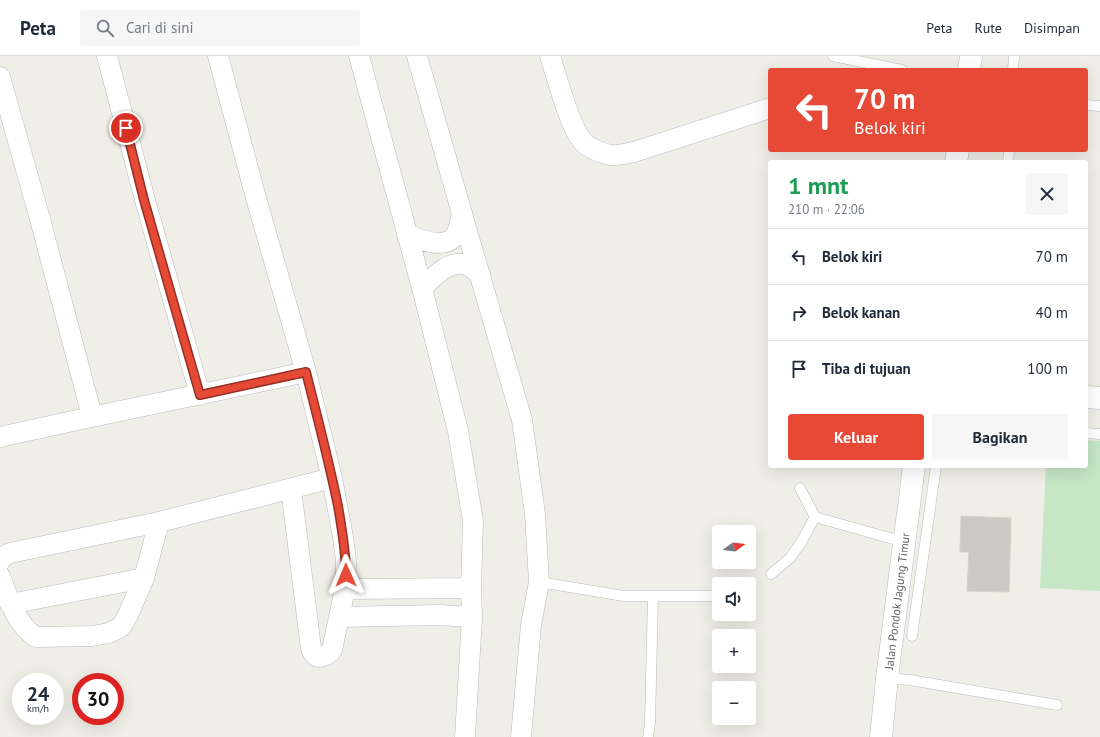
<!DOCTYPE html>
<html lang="id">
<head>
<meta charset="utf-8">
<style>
	:root { --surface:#fff; --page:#f6f6f7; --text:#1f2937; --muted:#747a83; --line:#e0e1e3; --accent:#e74937 }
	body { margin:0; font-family:"PT Sans",sans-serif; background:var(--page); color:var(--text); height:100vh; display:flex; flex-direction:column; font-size:15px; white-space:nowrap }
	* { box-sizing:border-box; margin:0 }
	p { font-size:13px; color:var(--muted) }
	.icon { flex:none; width:22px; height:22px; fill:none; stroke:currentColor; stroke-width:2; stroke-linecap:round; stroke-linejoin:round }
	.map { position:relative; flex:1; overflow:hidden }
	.sheet { position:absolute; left:768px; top:104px; width:320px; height:308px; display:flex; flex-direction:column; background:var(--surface); border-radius:4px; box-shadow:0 4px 16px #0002 }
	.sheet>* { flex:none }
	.banner { position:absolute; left:768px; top:12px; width:320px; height:84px; border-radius:4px; box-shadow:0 4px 16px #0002; background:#e74937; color:#fff; overflow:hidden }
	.needle { width:26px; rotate:75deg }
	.tools { position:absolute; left:712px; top:469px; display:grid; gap:8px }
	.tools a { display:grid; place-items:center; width:44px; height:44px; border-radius:4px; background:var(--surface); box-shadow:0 4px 16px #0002; font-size:20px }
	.speed { position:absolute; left:12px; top:617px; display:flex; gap:8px; font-size:20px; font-weight:700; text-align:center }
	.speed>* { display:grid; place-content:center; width:52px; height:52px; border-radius:50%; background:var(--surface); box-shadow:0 4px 16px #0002; line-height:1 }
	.speed small { font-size:10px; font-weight:400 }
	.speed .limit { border:6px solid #d22; background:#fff; color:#111 }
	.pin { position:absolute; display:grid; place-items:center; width:34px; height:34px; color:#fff; margin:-17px; border:2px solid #fff; border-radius:50%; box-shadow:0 1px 4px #0007 }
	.me { position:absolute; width:44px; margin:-22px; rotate:359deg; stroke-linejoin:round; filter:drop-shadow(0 0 3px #0008) }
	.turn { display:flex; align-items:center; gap:14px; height:84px; padding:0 20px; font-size:18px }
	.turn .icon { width:52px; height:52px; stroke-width:2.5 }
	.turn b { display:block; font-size:28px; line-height:34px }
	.round { display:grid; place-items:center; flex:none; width:42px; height:42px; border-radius:4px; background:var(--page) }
	.overview { display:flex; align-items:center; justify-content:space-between; height:68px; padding:0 20px }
	h1 { font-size:24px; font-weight:700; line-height:30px; color:#1e9e55 }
	.action { display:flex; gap:8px; margin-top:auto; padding:8px 20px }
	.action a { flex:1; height:46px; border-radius:4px; background:var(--accent); color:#fff; font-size:16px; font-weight:700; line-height:46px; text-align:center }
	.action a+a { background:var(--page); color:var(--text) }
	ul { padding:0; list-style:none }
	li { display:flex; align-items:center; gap:12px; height:56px; padding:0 20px; border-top:1px solid var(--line) }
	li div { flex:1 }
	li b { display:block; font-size:15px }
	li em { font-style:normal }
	header { display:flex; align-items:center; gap:24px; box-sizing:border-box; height:56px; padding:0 20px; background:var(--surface); border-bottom:1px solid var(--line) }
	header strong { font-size:19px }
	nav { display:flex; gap:22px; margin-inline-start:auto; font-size:14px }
	.search { width:280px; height:36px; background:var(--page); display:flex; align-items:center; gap:10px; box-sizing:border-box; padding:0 14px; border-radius:4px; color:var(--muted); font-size:15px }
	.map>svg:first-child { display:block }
</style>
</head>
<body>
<header>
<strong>Peta</strong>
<div class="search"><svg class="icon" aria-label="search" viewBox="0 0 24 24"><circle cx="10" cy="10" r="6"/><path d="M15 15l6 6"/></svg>Cari di sini</div>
<nav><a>Peta</a><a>Rute</a><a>Disimpan</a></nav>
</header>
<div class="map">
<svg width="1100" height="681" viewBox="0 0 1100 681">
	<rect width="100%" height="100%" fill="#f0efe7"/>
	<path fill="#c5e7c6" d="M1086,384l14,1v150l-60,-3 6,-122h40z"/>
	<path fill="#cccac4" stroke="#d5d1c6" d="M961,460l50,2 -2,74 -42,-1 2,-39h-9z"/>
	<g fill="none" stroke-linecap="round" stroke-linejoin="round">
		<g stroke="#b7b9bd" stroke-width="11">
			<path id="service" d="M833,0l69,14
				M1013,14l1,-14
				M1086,49l14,1
				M1008,106l1,-12
				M1086,377l14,1
				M800,432l15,29 89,25
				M771,518l19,-16 10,-14 15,-27
				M539,526l85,14h95
				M912,580l24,-170
				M887,622l23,2 147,25
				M648,681l2,-15 3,-126"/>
		</g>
		<g stroke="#b7b9bd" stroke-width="21">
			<path id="minor" d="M107,0l38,144 55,195
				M218,0l38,142 50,174 26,106 11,59 3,24 -1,28 -13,61c-4,5 -13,10 -18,4 -1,-1 -3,-5 -3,-6l-20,-159
				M359,0l63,232 36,143 15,90 -2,67 1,29 -7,120
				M417,0l52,182 53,182 13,94 4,68 -8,43 -10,112
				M550,0c7,21 20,74 35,88 6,5 17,9 25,11 7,1 17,-2 24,-3l136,-44
				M0,21l40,142 52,197
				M407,179c12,4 35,14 46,3 6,-5 7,-17 9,-24
				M422,232c11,-10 25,-27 42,-24 5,1 11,7 16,10
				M0,381c102,-23 204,-43 306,-65
				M0,505l1,-3 9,-5 149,-31 173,-44
				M0,520c7,20 17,50 36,61l56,-1 17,-3 12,-6 7,-12 16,-37 15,-56
				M345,533l126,-1
				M10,548l134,-26
				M339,561l100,-2 33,2"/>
		</g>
		<g stroke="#b7b9bd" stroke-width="23">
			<path id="tertiary" d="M969,14l2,-14
				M956,106l2,-12
				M1086,341l14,1
				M881,681l6,-59 27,-212"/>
		</g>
		<use href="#service" stroke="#fff" stroke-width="10"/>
		<use href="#minor" stroke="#fff" stroke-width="20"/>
		<use href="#tertiary" stroke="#fff" stroke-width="22"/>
	</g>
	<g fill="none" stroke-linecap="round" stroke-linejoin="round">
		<g stroke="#962f24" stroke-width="10">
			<path id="route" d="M126,72l18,72 56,195 106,-23c11,44 23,89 32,134 4,23 8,46 8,69"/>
		</g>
		<use href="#route" stroke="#e74937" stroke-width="7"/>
	</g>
	<g text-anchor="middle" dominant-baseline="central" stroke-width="3" stroke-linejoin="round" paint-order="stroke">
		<g font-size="12" fill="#5f6267" stroke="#fff">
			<text transform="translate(897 545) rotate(-83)">Jalan Pondok Jagung Timur</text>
		</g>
	</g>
</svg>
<div class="tools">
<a><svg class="needle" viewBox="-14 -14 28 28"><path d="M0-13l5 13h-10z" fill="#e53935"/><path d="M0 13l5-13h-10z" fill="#747a83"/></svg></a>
<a><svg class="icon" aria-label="sound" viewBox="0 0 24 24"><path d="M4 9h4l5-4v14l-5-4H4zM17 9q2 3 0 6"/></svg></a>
<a>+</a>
<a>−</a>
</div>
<div class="speed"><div>24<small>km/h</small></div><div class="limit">30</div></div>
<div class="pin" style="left:126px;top:72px;background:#d93025"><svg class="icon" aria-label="arrive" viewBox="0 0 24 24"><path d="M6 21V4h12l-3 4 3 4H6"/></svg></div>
<svg class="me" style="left:346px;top:519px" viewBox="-20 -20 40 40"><path d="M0-17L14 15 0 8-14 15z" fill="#e74937" stroke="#fff" stroke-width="4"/></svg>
<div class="banner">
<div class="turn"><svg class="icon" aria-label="left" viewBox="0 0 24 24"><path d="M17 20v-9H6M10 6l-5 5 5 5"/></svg><div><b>70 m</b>Belok kiri</div></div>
</div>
<section class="sheet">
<div class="overview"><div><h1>1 mnt</h1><p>210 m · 22:06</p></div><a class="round"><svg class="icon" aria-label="close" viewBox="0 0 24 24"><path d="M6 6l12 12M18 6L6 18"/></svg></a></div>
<ul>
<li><svg class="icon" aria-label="left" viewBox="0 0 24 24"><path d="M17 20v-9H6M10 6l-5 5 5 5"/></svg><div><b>Belok kiri</b></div><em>70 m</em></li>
<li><svg class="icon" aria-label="right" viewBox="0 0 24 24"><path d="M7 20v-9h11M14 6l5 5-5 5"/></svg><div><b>Belok kanan</b></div><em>40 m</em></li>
<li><svg class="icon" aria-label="arrive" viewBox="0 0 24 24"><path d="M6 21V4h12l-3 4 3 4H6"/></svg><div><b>Tiba di tujuan</b></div><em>100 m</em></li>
</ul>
<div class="action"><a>Keluar</a><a>Bagikan</a></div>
</section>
</div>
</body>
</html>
